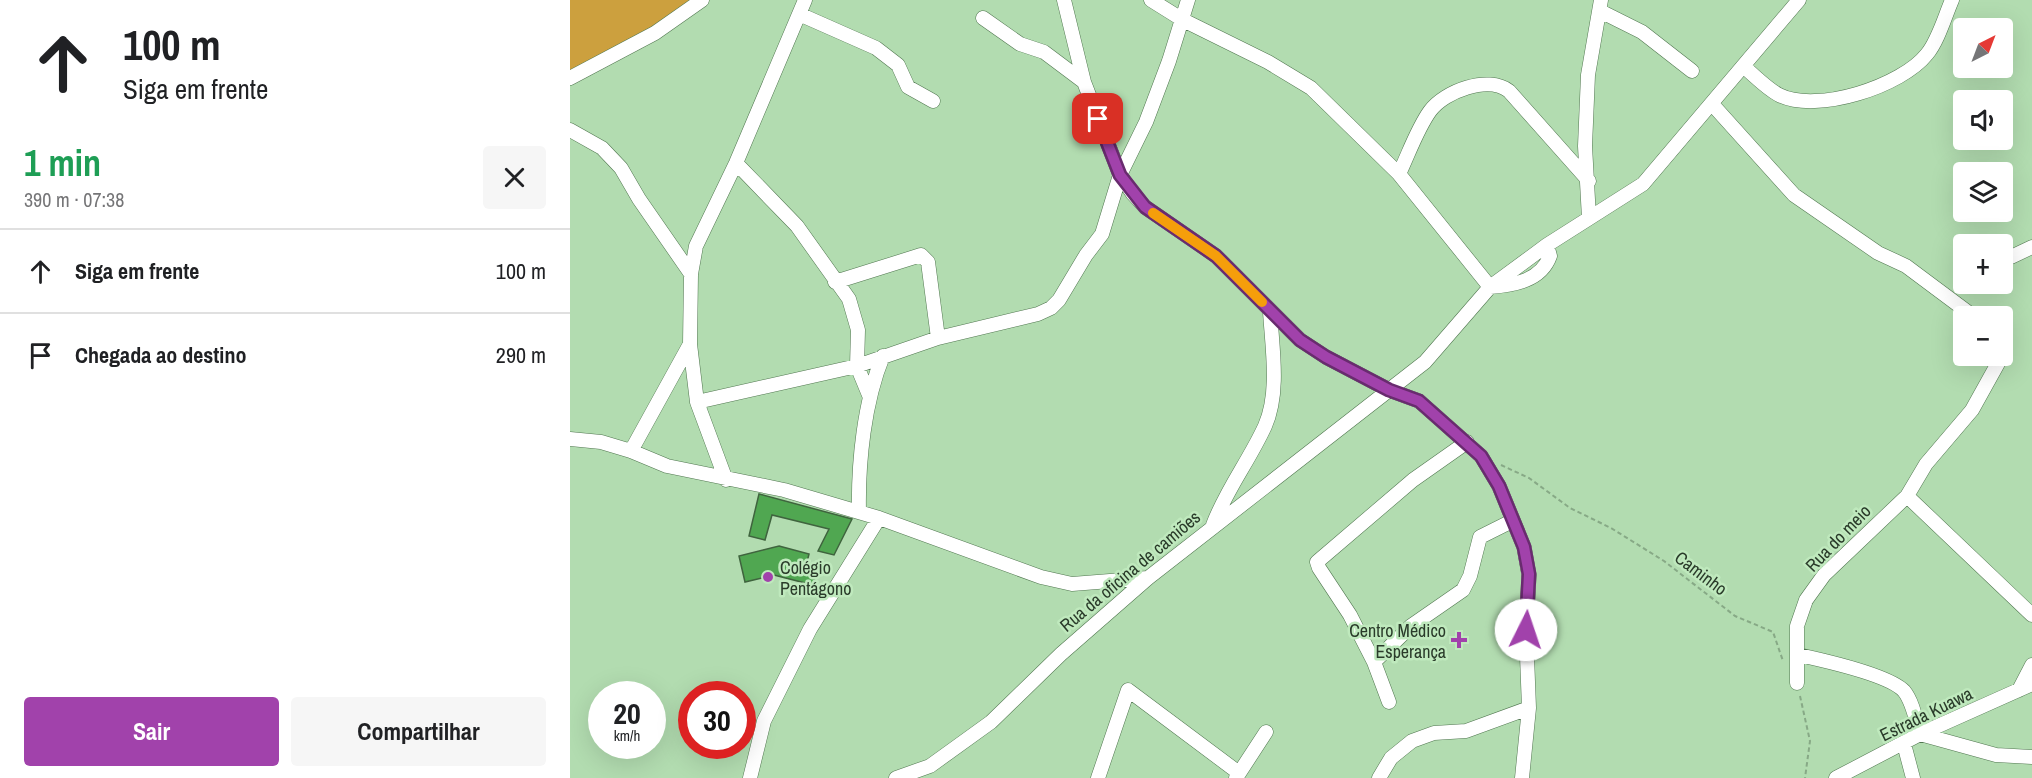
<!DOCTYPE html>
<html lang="pt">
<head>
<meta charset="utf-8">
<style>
	:root { --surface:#fff; --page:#f6f6f6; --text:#202124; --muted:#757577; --line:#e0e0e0; --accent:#a142ab }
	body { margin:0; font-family:"Archivo Narrow",sans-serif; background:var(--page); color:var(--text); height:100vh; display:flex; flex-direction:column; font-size:22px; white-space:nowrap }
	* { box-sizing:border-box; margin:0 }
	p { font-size:20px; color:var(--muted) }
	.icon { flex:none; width:33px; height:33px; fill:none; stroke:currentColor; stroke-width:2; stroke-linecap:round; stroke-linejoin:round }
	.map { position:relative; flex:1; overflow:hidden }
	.drawer { display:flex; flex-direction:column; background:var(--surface); width:570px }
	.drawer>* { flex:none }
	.guide { background:#fff; color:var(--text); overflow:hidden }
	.needle { width:39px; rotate:42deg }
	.fabs { position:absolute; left:1383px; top:18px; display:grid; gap:12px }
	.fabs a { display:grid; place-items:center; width:60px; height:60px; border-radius:6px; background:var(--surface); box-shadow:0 6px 24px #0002; font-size:30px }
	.speed { position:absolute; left:18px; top:681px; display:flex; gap:12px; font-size:30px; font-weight:700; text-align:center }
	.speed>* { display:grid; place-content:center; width:78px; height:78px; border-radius:50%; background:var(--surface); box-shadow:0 6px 24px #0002; line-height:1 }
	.speed small { font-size:15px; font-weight:400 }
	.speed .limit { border:9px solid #d22; background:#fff; color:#111 }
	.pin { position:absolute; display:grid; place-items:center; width:51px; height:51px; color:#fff; margin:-26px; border-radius:12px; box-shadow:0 3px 9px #0006 }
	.me { position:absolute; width:66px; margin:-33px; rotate:4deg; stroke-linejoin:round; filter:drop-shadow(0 0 4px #0008) }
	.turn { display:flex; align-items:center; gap:21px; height:126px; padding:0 24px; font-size:27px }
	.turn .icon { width:78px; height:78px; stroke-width:2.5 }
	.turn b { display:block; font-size:42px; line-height:51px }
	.round { display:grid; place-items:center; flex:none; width:63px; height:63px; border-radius:6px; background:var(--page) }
	.overview { display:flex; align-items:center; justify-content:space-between; height:102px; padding:0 24px }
	h1 { font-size:36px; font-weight:800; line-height:45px; color:#1e9e55 }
	.cta { display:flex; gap:12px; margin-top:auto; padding:12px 24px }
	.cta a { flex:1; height:69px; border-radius:6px; background:var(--accent); color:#fff; font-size:24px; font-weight:800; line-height:69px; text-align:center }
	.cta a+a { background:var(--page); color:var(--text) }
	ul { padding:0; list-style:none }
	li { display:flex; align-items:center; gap:18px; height:84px; padding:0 24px; border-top:2px solid var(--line) }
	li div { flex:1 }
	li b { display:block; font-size:22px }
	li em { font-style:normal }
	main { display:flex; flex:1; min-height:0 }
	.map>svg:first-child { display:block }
</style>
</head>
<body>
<main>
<section class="drawer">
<div class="guide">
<div class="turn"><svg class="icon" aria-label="ahead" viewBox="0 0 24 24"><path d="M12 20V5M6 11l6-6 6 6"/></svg><div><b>100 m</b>Siga em frente</div></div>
</div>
<div class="overview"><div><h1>1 min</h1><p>390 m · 07:38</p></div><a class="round"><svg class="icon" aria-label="close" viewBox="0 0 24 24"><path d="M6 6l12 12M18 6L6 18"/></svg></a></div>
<ul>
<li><svg class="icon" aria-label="ahead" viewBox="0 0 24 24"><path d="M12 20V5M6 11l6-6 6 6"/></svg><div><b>Siga em frente</b></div><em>100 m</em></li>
<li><svg class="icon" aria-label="arrive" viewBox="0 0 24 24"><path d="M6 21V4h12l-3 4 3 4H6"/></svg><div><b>Chegada ao destino</b></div><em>290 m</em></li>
</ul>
<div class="cta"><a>Sair</a><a>Compartilhar</a></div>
</section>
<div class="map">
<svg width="1462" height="778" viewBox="0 0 1462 778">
	<rect width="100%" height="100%" fill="#b2dcb0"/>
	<path fill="#cca03e" d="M0,0h132l-132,78z"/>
	<path fill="#50a751" stroke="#3f643e" stroke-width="1.5" d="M189,494l93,25 -18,36 -16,-4 11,-22 -57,-14 -7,25 -16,-4z
		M209,546l30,8 -4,16 11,3 -3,12 -39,-10 -29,7 -6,-26z"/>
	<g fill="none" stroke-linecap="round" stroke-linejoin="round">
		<g stroke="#517750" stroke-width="15">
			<path id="minor" d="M494,0l20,82 36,93 13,19 12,13 71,49 84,84 26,17 63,33 30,11 62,55 18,30 25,61 5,28 -3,55 3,78 -7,70
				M581,0l32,20 85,42 43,26 88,86 91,113c24,-2 51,-6 60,-31l-3,-11
				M1030,11l42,21 50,39
				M229,14l77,34 22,17 10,22 25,14
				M413,18l37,26 24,8 40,30
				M1173,66c11,9 23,22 36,29 38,19 123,-9 148,-41 11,-13 18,-38 25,-54
				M0,78l85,-45 47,-33
				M1142,104l82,91 84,58 28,13 67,50
				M0,130l32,18 19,20 18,31 52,75
				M166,163l61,63 52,73 9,31 -1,36 12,29
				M829,174c10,-21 18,-45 31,-63 15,-20 58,-36 79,-20l80,90
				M1019,218l-4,-72 3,-71 13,-75
				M1441,257l21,-10
				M265,282l86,-27 7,7 10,76
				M1432,343v9
				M127,402l160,-36 81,-28 100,-24 13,-6 8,-8 27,-45 16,-21 18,-59 26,-53 23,-61 19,-61
				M0,439l31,3 30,9 36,15 117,24 95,28 162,59 31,7 76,-6
				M61,451l59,-107
				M156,480l-29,-78 -7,-58 1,-70 5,-28 40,-83 69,-163
				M1337,496l125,119
				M289,512c-1,-49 5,-110 24,-156
				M643,525c13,-35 36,-64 52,-99 15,-34 7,-79 5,-115
				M1229,655c23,5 90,20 105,36 9,11 12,30 16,43l76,21 36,2
				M804,662l-24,-47 -31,-47 -2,-6 96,-82 54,-38
				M1227,683v-57l9,-26 18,-25 83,-79 19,-32 46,-54 30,-54
				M1449,690l13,-25
				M819,702l-15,-40 37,-36 52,-36 7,-14 10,-39 32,-16
				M1334,744l9,34
				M180,778l14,-57 46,-92 69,-111
				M326,778l34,-12 61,-44 70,-68 87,-76 277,-216 65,-75 57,-42 96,-61 156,-184
				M528,778l30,-88 111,83
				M666,778l30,-46
				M809,778l12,-20 21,-17 22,-8 32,-2 63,-23
				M1266,778l84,-44 112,-50"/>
		</g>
		<path stroke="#87a986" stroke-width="2" stroke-dasharray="4.5 3" stroke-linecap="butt" d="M931,465l28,13 41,30 41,20 53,33 71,55 38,16 10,29
			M1230,696l10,45 -5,37"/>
		<use href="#minor" stroke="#fff" stroke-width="14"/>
	</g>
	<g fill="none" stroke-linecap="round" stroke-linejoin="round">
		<g stroke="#692b6f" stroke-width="15">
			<path id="route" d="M528,119l22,56 25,32 71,49 84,84 26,17 63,33 30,11 62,55 18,30 25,61 5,27 -3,56"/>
		</g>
		<use href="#route" stroke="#a142ab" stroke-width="10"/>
		<path stroke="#f59e0b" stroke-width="10" d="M583,213l63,43 46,46"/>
	</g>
	<g fill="#a142ab" stroke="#bfe9bd" stroke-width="2">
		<circle cx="198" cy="577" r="6"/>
		<path d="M886 631h6v6h6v6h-6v6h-6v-6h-6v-6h6z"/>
	</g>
	<g text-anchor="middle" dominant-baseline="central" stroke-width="5" stroke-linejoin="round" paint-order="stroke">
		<g font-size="18" fill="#2a3b2a" stroke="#bfe9bd">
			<text transform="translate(1268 538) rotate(-46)">Rua do meio</text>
			<text transform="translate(560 571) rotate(-40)">Rua da oficina de camiões</text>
			<text transform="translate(1131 573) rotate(37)">Caminho</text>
			<text transform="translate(1356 714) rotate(-26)">Estrada Kuawa</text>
		</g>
		<g font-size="18" fill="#2a3b2a" stroke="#bfe9bd" text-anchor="start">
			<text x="210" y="567">Colégio<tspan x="210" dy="21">Pentágono</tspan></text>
			<text x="876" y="630" text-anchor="end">Centro Médico<tspan x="876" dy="21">Esperança</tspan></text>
		</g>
	</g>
</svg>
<div class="fabs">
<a><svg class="needle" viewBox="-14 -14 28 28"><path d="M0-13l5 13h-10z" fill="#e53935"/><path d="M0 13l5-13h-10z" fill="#757577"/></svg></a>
<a><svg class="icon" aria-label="sound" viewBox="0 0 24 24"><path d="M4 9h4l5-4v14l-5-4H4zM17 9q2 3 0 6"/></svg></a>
<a><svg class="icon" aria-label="layers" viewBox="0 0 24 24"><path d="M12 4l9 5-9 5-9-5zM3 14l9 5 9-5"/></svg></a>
<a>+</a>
<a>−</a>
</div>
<div class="speed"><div>20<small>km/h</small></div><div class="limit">30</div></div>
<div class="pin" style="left:528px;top:119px;background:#d93025"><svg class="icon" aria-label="arrive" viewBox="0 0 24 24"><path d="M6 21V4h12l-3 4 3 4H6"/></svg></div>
<svg class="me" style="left:956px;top:630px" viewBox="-20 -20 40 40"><circle r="19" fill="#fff"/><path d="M0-13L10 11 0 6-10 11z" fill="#a142ab"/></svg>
</div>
</main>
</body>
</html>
